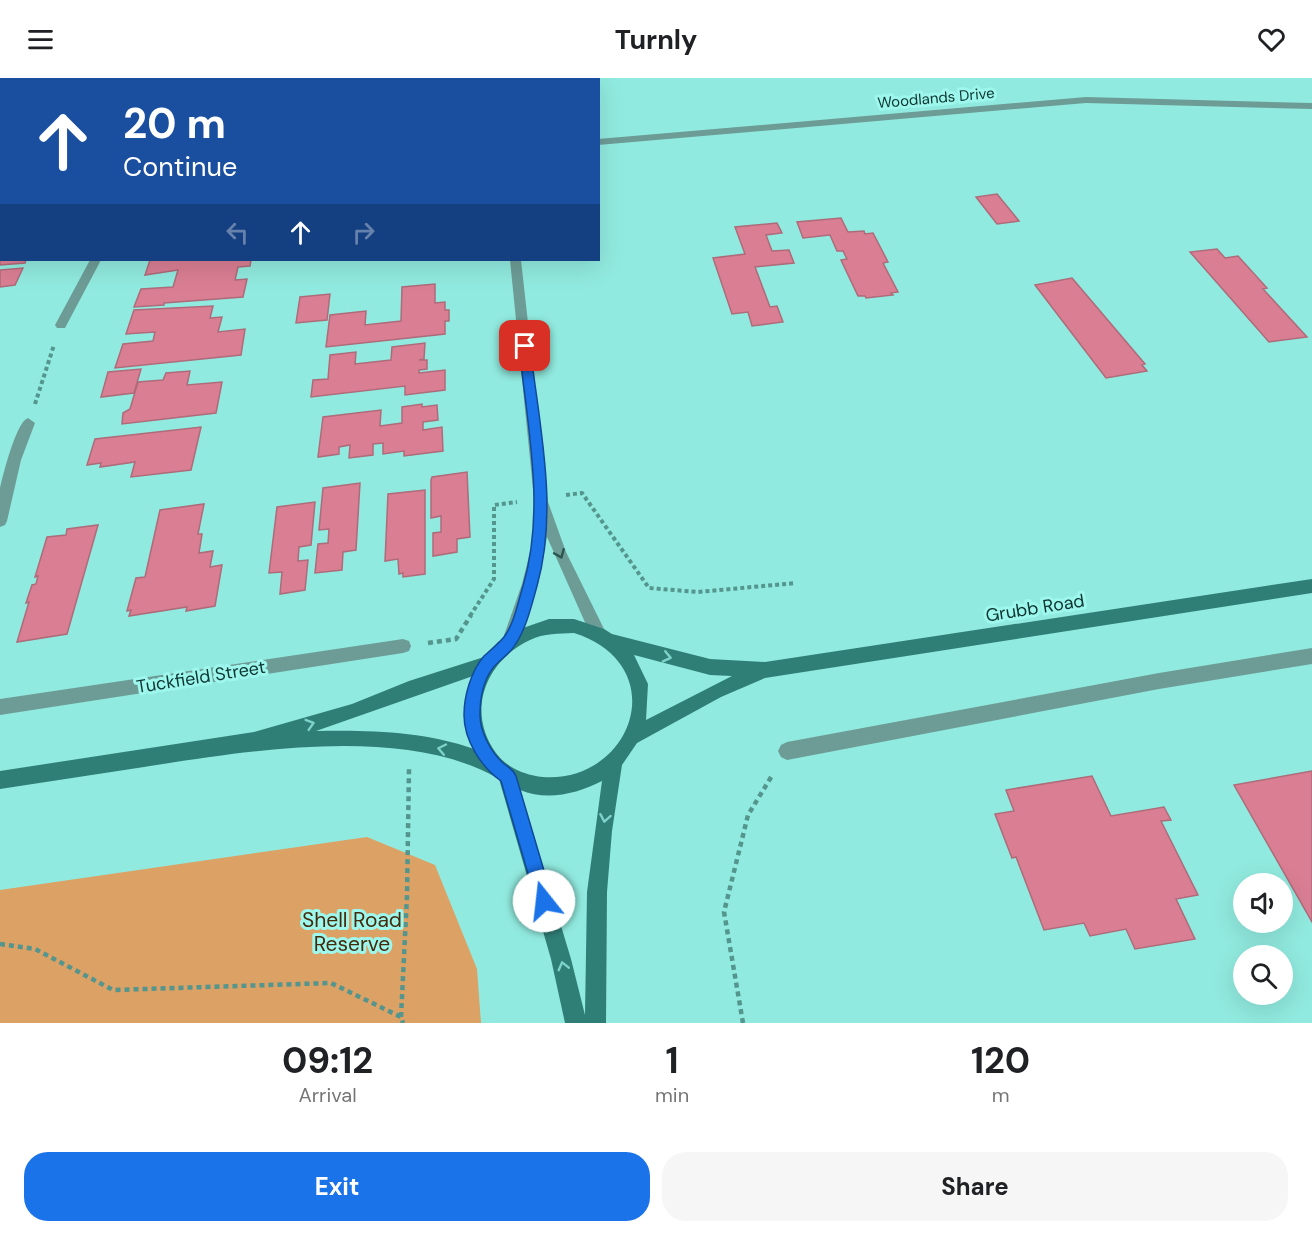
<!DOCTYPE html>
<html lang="en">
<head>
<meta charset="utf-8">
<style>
	:root { --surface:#fff; --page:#f6f6f6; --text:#202124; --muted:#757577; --accent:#1a73e8 }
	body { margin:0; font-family:"DM Sans",sans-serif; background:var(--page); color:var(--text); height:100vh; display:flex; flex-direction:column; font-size:22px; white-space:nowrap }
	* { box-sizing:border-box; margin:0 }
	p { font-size:20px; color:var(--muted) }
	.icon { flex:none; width:33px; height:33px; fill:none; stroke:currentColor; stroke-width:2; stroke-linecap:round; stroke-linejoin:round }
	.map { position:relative; height:945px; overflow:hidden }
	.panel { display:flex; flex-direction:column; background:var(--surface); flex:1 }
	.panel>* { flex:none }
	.hud { position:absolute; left:0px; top:0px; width:600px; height:183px; box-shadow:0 6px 24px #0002; background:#1a4fa0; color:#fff; overflow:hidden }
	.controls { position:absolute; left:1233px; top:795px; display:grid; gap:12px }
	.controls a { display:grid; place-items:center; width:60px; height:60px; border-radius:50%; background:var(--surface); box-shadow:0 6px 24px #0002; font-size:30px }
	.pin { position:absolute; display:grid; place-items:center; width:51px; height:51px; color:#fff; margin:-26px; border-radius:12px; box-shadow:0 3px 9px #0006 }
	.me { position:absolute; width:66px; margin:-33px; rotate:344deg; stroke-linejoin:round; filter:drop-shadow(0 0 4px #0008) }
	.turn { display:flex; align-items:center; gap:21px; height:126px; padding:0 24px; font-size:27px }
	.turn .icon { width:78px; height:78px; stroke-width:2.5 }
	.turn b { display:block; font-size:42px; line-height:51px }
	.lanes { display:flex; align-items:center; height:57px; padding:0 24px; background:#0003; justify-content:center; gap:30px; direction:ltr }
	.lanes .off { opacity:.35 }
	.eta { display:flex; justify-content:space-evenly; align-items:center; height:102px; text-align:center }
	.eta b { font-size:36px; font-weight:700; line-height:42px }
	.primary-button { display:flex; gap:12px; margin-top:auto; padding:12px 24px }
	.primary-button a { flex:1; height:69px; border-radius:24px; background:var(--accent); color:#fff; font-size:24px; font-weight:700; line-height:69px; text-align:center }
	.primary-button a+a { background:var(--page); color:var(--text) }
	header { display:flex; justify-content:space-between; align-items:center; height:78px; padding:0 24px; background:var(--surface); font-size:27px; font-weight:700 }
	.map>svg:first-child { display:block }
</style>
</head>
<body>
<header><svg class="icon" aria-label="menu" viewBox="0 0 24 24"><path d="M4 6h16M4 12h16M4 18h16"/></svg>Turnly<svg class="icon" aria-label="heart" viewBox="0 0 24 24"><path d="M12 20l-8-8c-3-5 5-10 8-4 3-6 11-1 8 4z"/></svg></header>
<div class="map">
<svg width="1312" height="945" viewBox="0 0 1312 945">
	<rect width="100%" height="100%" fill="#91eadf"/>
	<path fill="#dca164" d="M367,759l68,28 42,104 4,54h-481v-133z"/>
	<path fill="#da7e93" stroke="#ae6b7a" stroke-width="1.5" d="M997,116l22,27 -22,3 -21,-27z
		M841,140l7,14 16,-1 1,3 8,-1 15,29 -5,1 15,29 -7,1 2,2 -27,3 -1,-2h-7l-17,-36 6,-1 -4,-8h-6l-7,-16 -27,3 -6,-16z
		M777,145l5,10 -16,2 6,16 17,-1 5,13 -39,4 15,40 7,-1 6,16 -31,4 -4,-14 -16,2 -19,-56 32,-4 -10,-27z
		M0,149l2,33h24l-1,3 -25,2z
		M1217,171l8,9 13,-2 29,32 -4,1 44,48 -38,5 -79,-90z
		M150,182h101l-1,6 -12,1 -3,13 12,-1 -4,18 -79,6v2l-30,2 7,-18 32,-2 5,-17 -33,5z
		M23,190l-8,17 -15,2v-17z
		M1072,200l73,86 -3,1 5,6 -41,7 -71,-93z
		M435,206v19l10,-1v8h4v11h-4v13l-119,13 4,-32 36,-4 -1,14 36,-4 1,-34z
		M330,216l-3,26 -31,3 4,-26z
		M213,228l-3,12 12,-1 -4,15 27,-3 -4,26 -126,13 8,-24 30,-3 2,-9 -29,2 8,-24z
		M425,265l-1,16 -5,1h8v9l-8,1v3l26,-3v20l-40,5v-9l-94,11 2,-17 15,-1 2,-24 26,-3 -1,12 36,-4 1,-13z
		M141,291l-7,24 -33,4 7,-25z
		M190,293l-3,14 35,-3 -6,31 -94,11 1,-11 7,-4 8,-27 25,-2 3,-7z
		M422,326v3l15,-2 1,15 -15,2v8l19,-3 1,24 -39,5v-5l-21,3v-11l-10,1v11l-24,3 1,-13 -11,2v7l-21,3 5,-40 58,-7 -1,16 22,-3v-16z
		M201,349l-10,43 -60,7 4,-15 -35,5 1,-4 -14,2 8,-26z
		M467,394l3,65 -13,2v13l-24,4v-23l8,-1v-16l-10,2v-38l1,-3z
		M360,405l-4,67 -13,2 -1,18 -27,3 3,-29 10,-1 1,-14 -10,1 4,-42z
		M425,412v84l-22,3v-4l-4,1 -1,-15 -13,2 3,-67z
		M315,424l-4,43 -12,2 -1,14 10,-1 -3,30 -25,4 2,-22 -13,1 8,-66z
		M204,426l-6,30h4l-3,19 14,-2 -3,16 12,-2 -7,41 -29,5 1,-4 -58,9 2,-6 -4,1 9,-33 9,-1 15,-67z
		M98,447l-31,109 -50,8 12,-40 -3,1 6,-18 4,-1 2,-8 -3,1 12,-40 19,-2 1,-6z
		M1312,693v151l-78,-137z
		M1092,698l19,40 53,-9 7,13 -10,1 37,74 -22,4 19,40 -60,10 -9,-20 -36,7 -6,-13 -40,7 -28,-73 -4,1 -17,-44 19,-3 -8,-21z"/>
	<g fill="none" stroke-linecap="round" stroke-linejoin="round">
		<path stroke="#54958e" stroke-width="4" stroke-dasharray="4 3" stroke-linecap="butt" d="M35,326l19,-59
			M566,417l16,-2 67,95 49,4 98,-9
			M470,538l24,-37v-74l23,-3"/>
		<path stroke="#54958e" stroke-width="4.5" stroke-dasharray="5 4" stroke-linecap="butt" d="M428,565l28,-4 15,-24
			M0,866l35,5 78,41 218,-7 70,34 2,6
			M401,939l6,-121 2,-127
			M743,945l-19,-111 24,-97 25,-41"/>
		<path fill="#6d9c96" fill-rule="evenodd" d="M1312,570v16l-153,25 -372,71 -6,-3 -3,-6 3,-6 6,-3 372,-69z"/>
		<path fill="#6d9c96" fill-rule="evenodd" d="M159,0h8l-9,2z
			M1086,19l226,6v6l-226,-6 -488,42v-6z
			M90,182h11l-36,68h-8l-2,-3z
			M28,340l7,5 -14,37 -14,61 -2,4 -5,2c0,-13 0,-26 0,-39 3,-13 16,-66 28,-70z
			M403,561l6,2 2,5 -2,5 -6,2 -403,62v-16z"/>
		<path fill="#6d9c96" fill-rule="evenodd" d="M492,0h8v2h-8z
			M510,182h11l27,242 18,50 40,81 -2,5 -6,2 -6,-2 -45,-101 -9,47 -20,57 -2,5 -6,2 -6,-2 -2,-5 20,-57 10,-40 2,-45z"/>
		<path fill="#2f7f77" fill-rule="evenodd" d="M1312,501v14l-547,85 -44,19 -84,46 -15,22 -10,66 -5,61 -1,131h-41l-14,-64 -52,-180c-94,-55 -252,-28 -355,-12 -48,7 -96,15 -144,22v-18l254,-39 98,-28 57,-23 75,-24 14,-15 22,-13 29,-10h25l30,10 8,5 98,25 55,3zM574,555c100,32 59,150 -31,144 -18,-2 -36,-9 -47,-24 -30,-41 -11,-92 34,-113 14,-7 29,-6 44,-7zM634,577l76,20 22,1 -86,44 2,-36zM473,598c-12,25 -11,49 1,73 -51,-18 -105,-19 -158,-18zM602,703l-15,111 -2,123 -14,-56 -51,-169c27,11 57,4 82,-9z"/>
	</g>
	<defs><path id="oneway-chevron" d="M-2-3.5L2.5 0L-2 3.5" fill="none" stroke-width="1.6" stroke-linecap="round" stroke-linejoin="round" transform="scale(1.5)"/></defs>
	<use stroke="#2a544f" href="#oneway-chevron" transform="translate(560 476) rotate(67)"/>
	<g stroke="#7dd3c9">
		<use href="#oneway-chevron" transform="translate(667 579) rotate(13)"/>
		<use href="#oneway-chevron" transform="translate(310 646) rotate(-17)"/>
		<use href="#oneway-chevron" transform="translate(442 671) rotate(-168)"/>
		<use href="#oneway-chevron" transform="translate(605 740) rotate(100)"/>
		<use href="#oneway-chevron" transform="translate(563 888) rotate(-104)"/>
	</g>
	<path fill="#1a73e8" stroke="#114b97" stroke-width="1.5" d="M525,265l5,3c9,79 29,162 7,240 -5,18 -11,43 -22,59 -5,9 -16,15 -22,23 -10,13 -13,31 -13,47 0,17 11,37 23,48 6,5 10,6 13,13l37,125 -2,6 -7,3 -6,-3 -2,-6 -35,-120c-20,-14 -37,-41 -37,-66 0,-19 7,-44 20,-59 7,-6 14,-12 20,-19 10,-13 14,-35 19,-51 23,-77 4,-161 -4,-240z"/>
	<g text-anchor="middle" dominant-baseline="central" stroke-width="6" stroke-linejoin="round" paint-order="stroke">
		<g font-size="15" fill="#0e3531" stroke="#9ef7ec">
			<text transform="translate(936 20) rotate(-5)">Woodlands Drive</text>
		</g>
		<g font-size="18" fill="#0e3531" stroke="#9ef7ec">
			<text transform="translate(1035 530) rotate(-9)">Grubb Road</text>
			<text transform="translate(201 599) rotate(-9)">Tuckfield Street</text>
		</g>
		<g font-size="21" fill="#442a0b" stroke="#9ef7ec">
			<text x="352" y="842">Shell Road<tspan x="352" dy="24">Reserve</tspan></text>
		</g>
	</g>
</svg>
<div class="controls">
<a><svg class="icon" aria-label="sound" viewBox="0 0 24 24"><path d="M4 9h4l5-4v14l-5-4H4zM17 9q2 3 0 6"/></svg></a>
<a><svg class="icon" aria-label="search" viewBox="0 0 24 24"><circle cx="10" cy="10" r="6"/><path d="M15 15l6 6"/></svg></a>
</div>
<div class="pin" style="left:525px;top:268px;background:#d93025"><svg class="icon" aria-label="arrive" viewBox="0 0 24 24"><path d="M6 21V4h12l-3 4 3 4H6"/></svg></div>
<svg class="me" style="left:544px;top:823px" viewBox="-20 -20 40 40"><circle r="19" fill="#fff"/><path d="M0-13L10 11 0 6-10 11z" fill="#1a73e8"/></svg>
<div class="hud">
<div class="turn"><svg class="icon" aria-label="ahead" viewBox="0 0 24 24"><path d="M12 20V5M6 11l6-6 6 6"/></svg><div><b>20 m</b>Continue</div></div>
<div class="lanes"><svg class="icon off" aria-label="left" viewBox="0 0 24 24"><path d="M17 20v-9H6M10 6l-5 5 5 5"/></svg><svg class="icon" aria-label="ahead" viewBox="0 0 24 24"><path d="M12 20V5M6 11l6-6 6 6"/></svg><svg class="icon off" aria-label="right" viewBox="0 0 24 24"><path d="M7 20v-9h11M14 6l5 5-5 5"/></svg></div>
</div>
</div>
<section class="panel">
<div class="eta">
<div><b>09:12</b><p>Arrival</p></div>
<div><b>1</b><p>min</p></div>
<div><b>120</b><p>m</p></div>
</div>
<div class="primary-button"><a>Exit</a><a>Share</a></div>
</section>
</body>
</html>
